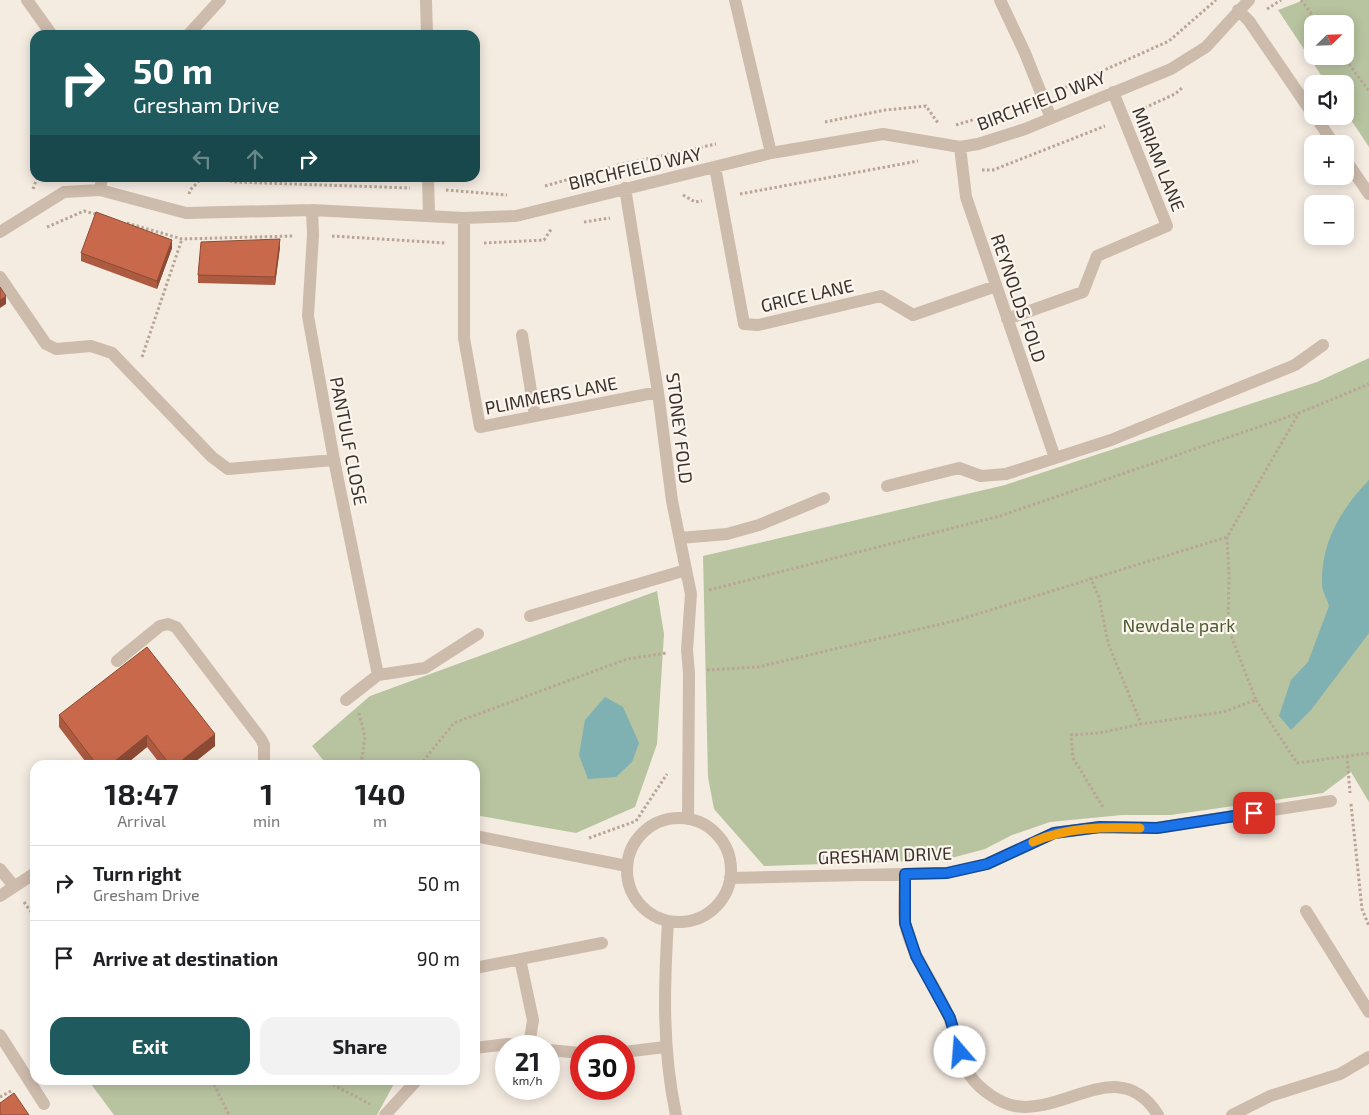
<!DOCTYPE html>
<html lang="en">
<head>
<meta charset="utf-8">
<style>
	:root { --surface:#fff; --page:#f2f2f2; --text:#202124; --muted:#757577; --line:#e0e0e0; --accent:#1f5a5e }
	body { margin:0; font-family:"Exo 2",sans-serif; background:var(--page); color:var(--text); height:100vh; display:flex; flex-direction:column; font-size:19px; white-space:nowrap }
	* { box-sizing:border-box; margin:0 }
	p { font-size:16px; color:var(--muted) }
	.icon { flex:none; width:28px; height:28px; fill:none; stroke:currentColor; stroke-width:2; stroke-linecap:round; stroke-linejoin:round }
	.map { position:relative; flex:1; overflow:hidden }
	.sheet { position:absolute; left:30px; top:760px; width:450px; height:325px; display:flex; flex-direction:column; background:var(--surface); border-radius:15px; box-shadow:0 2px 12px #0003 }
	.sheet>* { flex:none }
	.top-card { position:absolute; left:30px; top:30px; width:450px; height:152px; border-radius:15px; box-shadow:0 2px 12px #0003; background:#1f5a5e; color:#fff; overflow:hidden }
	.needle { width:32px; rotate:67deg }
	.fabs { position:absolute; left:1304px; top:15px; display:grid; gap:10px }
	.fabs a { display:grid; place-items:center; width:50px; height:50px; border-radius:10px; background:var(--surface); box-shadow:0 2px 12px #0003; font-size:25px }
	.speed { position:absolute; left:495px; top:1035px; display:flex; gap:10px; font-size:25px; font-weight:700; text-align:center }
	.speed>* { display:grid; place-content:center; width:65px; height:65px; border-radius:50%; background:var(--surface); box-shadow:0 2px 12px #0003; line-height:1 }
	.speed small { font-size:12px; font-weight:400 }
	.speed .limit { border:8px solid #d22; background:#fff; color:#111 }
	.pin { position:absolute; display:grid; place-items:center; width:42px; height:42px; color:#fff; margin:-21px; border-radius:10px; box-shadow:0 2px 8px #0006 }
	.me { position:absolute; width:55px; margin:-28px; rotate:342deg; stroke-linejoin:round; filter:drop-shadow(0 0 4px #0008) }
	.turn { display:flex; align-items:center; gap:18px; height:105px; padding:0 20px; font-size:22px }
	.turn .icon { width:65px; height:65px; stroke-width:2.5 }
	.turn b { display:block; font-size:35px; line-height:42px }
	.lanes { display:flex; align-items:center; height:48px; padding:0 20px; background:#0003; justify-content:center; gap:25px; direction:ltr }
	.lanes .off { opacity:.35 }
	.eta { display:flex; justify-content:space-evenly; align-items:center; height:85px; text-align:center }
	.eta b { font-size:30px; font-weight:700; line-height:35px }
	.cta { display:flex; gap:10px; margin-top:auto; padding:10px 20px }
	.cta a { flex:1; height:58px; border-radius:15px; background:var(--accent); color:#fff; font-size:20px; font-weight:700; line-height:58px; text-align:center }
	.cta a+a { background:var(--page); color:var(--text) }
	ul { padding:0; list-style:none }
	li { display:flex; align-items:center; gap:15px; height:75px; padding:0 20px; border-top:1px solid var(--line) }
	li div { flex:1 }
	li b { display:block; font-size:19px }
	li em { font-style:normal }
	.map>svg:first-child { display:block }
</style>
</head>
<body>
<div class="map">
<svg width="1369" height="1115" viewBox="0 0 1369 1115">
	<rect width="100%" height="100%" fill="#f4ebe1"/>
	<path fill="#b8c4a0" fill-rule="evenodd" d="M1304,0h65v147l-24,-36v-27h-18l-49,-74zM1312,24h33v32h-33z
		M1369,358v444l-18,-30 -28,21 -152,22h-49l-72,7 -38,13 -27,14 -41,11 -180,6 -50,-57 -6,-32 -5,-221 302,-71 312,-103z
		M657,591l7,43 -7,110 -22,63 -59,26 -101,-18v-50h-148l-15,-19 58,-50z
		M88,1080h308l-19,35h-263z"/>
	<path fill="#7fb0b2" d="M1369,480v153l-58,77 -20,20 -12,-14 12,-36 17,-18 21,-56c-2,-7 -7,-15 -7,-22 -1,-42 19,-75 47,-104z
		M605,697l18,10 16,36 -7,19 -16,15 -28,2 -9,-24 6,-35z"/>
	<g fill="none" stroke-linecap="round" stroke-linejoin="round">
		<path stroke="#b9a596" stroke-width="3" stroke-dasharray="2.5 2.5" stroke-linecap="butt" d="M1301,0l18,24
			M1267,9l14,-9
			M1343,56l26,35
			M1060,90l109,-49 47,-41
			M1140,110l35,-16 8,-7
			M825,122l60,-12 41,-4 12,17
			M956,125l68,-21
			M982,170h11l112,-44
			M220,178l15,4 175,6
			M545,186l74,-21 97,-21
			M33,189l4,-11
			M446,190l61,5
			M189,194l1,-4 12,-12
			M740,194l178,-33
			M683,195l12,7 7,-1
			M584,222l26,-4
			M127,223l55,16 111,-3
			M47,227l37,-16 15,4
			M332,236l113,7
			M484,243l60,-3 8,-12
			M142,357l40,-118
			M1090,577l9,20 9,46 33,81 82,-12 33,-12 -28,-72 1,-54 -2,-37 72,-124 70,-29
			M709,590l291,-74 299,-103
			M707,670l51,-3 200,-47 269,-83
			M1256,700l41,63 72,-10
			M359,713l6,24 -4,28
			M1347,756l3,37
			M420,765l34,-42 173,-64 40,-6
			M1351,804l11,105 7,17
			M1103,807l-30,-49 -2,-23 28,-2 42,-9
			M589,838l47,-17 31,-47
			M24,902l11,15
			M212,1080l17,35
			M324,1080l46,24
			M0,1097l13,-7"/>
		<path stroke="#cdbbac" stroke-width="12" d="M27,0l25,35
			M426,0l1,35
			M735,0l36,153
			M1000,0l25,53 26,65
			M1238,10l11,11 63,92
			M188,35l32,-35
			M1315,116l19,28
			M960,147l6,50 89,261
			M1345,159l24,35
			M715,167l29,157 14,1 123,-29 32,19 83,-29
			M428,178l1,37
			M625,188l33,204 14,109 19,93 -4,56 2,23 -1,146
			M100,190l2,-12
			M312,210l1,25 -5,81 26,144 44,215
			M464,218v120l16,89 178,-35
			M0,232l64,-40 36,-2 86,23 126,-3 152,8 52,-2 255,-63 112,-19 77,13 18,-3 47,-15 146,-60 35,-22 43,-47
			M0,277l46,67 10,5 35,-3 21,7 100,104 16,12 106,-9
			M1007,319l76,-27 14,-36 70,-30 -54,-134
			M522,335l13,81
			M887,486l72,-18 22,8 25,-2 105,-34 184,-75 28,-20
			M680,538l47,-4 32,-9 65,-27
			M530,616l156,-46 1,7
			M117,661l43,-35 8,-2 8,3 85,112 3,6v20
			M346,700l32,-25 47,-7 53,-34
			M627 870a52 52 0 1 1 104 0a52 52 0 1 1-104 0Z
			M475,836l152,30
			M0,869l13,16
			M905,874c0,16 -2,34 0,49 7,36 33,64 45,97 7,18 10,42 21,57 10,13 28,26 44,29 50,9 105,-53 143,9
			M730,878l217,-5 40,-9 67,-31 46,-6 57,1 174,-27
			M0,896l35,-23
			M1306,911l63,101
			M668,921c-4,66 -6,128 8,194
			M520,959l13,61 -4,26
			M475,968l127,-25
			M0,1035l44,69
			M475,1048l33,-4 10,2
			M549,1050l32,3
			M624,1052l41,-5
			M385,1115l32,-35
			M1232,1115l38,-19 70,-22 29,-17"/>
	</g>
	<path fill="#ac5a40" d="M280,247l-5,38 -77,-2v-8z
		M172,248l-15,41 -76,-28v-8z
		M59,715l156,31 -24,19h-30l-14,-18 -22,18h-37l-29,-38z"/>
	<path fill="#8c4a34" d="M280,239v8l-5,38v-8z
		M172,240v8l-15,41v-8z
		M6,296v8l-6,4v-8z
		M215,734v12l-24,19h-15z
		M147,735v12l-22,18h-15z"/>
	<path fill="#c8694b" stroke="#8c4a34" d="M96,212l76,28 -15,41 -76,-28z
		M280,239l-5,38 -77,-2 3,-33z
		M0,287l6,9 -6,4z
		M147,647l68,87 -39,31h-6l-23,-30 -37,30h-13l-38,-50z
		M14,1093l15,22h-29v-12z"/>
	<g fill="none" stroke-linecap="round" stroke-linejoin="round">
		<g stroke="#114b97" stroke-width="12">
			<path id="route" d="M960,1052l-10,-34 -34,-62 -11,-33v-49l42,-1 40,-9 67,-31 46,-6 57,1 97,-15"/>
		</g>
		<use href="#route" stroke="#1a73e8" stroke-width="9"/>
		<path stroke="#f59e0b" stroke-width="9" d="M1033,842c34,-15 70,-15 107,-14"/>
	</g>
	<g text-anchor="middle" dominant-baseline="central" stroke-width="4.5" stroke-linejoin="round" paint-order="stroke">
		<g font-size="18" fill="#3b302b" stroke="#fbf5ee">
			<text transform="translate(1041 100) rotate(-21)">BIRCHFIELD WAY</text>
			<text transform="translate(1159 159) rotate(68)">MIRIAM LANE</text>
			<text transform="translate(635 168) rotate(-13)">BIRCHFIELD WAY</text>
			<text transform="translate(807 295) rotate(-13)">GRICE LANE</text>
			<text transform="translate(1019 298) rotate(71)">REYNOLDS FOLD</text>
			<text transform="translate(551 395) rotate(-11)">PLIMMERS LANE</text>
			<text transform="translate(680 428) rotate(83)">STONEY FOLD</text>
			<text transform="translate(349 441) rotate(79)">PANTULF CLOSE</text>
			<text transform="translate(885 855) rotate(-2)">GRESHAM DRIVE</text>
		</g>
		<g font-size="18" fill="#4a5a2e" stroke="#fbf5ee">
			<text x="1179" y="625">Newdale park</text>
		</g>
	</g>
</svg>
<div class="fabs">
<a><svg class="needle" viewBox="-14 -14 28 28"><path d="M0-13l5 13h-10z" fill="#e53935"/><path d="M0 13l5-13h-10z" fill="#757577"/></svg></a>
<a><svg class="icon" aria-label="sound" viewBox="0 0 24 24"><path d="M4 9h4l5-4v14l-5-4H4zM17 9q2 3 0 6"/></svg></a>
<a>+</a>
<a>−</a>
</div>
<div class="speed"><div>21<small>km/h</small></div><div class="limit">30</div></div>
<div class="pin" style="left:1254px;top:813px;background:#d93025"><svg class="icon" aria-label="arrive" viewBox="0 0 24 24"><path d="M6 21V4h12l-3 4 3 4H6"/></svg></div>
<svg class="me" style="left:960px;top:1052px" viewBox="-20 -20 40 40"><circle r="19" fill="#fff"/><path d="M0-13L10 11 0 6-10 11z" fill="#1a73e8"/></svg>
<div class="top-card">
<div class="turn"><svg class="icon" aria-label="right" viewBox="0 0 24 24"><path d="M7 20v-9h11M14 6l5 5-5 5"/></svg><div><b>50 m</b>Gresham Drive</div></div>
<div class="lanes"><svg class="icon off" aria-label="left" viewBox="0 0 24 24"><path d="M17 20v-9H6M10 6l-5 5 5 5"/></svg><svg class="icon off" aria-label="ahead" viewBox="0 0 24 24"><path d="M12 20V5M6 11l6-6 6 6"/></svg><svg class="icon" aria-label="right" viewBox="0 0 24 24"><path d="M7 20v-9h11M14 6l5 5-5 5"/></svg></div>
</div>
<section class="sheet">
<div class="eta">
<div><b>18:47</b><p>Arrival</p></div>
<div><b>1</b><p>min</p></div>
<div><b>140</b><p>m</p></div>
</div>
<ul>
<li><svg class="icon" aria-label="right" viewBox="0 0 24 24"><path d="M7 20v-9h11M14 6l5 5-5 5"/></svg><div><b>Turn right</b><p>Gresham Drive</p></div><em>50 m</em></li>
<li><svg class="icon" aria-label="arrive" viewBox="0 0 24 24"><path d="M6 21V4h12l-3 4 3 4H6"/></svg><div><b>Arrive at destination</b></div><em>90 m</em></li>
</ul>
<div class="cta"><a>Exit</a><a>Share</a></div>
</section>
</div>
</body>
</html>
